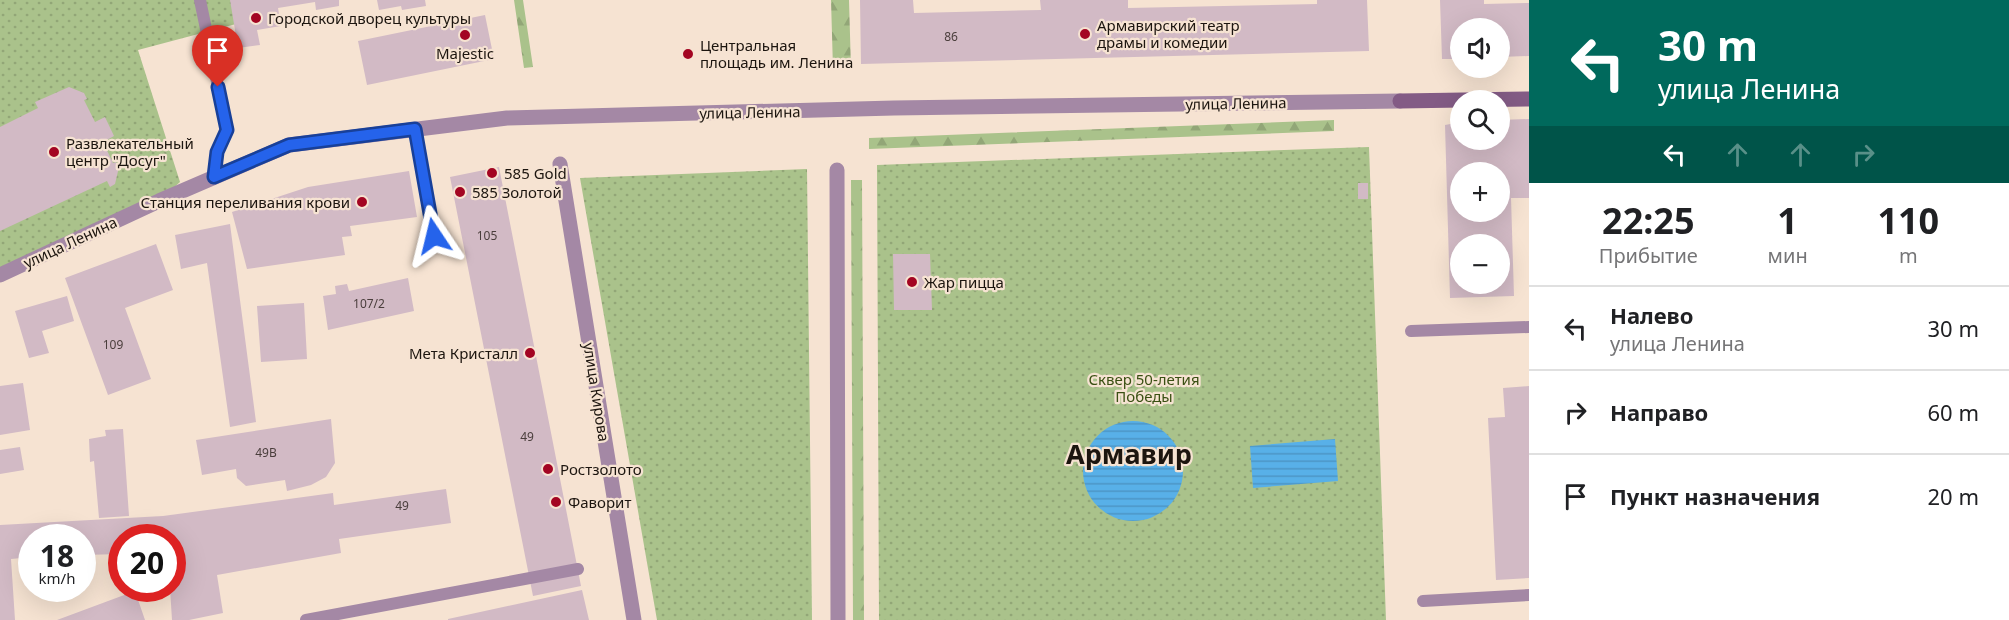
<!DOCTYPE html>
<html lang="ru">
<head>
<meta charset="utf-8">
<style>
	:root { --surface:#fff; --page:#f2f2f2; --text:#202124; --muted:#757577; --line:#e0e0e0 }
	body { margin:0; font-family:"Noto Sans",sans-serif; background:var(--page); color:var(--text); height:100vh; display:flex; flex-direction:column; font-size:22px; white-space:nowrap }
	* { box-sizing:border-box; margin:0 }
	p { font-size:20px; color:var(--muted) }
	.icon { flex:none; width:33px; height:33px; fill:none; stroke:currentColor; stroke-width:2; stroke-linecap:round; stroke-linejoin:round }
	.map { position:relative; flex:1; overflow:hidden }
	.side { display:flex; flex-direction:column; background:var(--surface); width:480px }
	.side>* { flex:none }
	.top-card { background:#00695c; color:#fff; overflow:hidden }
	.tools { position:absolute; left:1450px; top:18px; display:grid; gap:12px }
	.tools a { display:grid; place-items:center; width:60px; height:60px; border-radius:50%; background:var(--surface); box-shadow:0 6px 24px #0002; font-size:30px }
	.speed { position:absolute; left:18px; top:524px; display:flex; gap:12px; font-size:30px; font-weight:700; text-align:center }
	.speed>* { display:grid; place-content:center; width:78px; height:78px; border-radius:50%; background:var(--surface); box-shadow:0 6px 24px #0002; line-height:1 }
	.speed small { font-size:15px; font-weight:400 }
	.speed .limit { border:9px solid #d22; background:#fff; color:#111 }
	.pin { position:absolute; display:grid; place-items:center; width:51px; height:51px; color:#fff; margin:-62px -26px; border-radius:50% 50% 50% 0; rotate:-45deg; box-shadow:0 0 6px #0007 }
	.pin .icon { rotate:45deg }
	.me { position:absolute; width:66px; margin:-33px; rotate:350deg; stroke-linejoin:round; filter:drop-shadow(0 0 4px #0008) }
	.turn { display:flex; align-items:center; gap:21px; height:126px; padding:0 30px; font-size:27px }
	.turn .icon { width:78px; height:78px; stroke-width:2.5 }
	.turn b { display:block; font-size:42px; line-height:51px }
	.lanes { display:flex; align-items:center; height:57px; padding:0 30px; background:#0003; justify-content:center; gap:30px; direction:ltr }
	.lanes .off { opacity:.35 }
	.eta { display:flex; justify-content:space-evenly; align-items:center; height:102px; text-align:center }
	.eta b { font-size:36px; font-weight:700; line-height:42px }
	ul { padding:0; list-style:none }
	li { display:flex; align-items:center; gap:18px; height:84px; padding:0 30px; border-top:2px solid var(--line) }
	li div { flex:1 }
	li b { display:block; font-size:22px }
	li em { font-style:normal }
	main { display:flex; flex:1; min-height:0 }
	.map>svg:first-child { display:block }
</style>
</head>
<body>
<main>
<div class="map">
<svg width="1529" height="620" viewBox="0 0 1529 620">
	<defs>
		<pattern id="forest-firs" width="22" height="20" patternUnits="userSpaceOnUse" patternTransform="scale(1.5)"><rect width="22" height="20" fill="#aac28b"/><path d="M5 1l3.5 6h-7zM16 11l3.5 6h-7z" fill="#92a677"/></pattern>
		<pattern id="park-dots" width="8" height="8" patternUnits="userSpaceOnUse" patternTransform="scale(1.5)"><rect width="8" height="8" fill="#aac28b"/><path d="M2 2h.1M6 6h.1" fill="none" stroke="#92a677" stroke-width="1.8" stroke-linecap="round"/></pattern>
		<pattern id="water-rules" width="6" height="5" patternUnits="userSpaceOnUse" patternTransform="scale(1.5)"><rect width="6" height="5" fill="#58b0e8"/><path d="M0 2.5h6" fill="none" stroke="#4c96c6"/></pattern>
	</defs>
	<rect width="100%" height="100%" fill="#f6e3d2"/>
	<path fill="url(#forest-firs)" d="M514,0h9l10,67 -9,1z
		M831,0h18l2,69h-18z
		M1334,120v11l-465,18v-11z
		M851,180h11l2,440h-11z"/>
	<path fill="url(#park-dots)" d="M0,0h231l5,24 -98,26 42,132 -21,19 -159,74z
		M1369,147l17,473h-507l-2,-455z
		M807,169l5,451h-155l-77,-442z"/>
	<path fill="url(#water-rules)" d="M1083 471a50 50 0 1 1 100 0a50 50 0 1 1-100 0Z
		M1335,439l3,42 -85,7 -3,-42z"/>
	<path fill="#d2bac5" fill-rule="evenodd" d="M230,0h109v6l-23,4 -1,-8 -37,6 3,18 -24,4 3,15 -22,3z
		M377,0h48l1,6 -24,4 -1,-4 -22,4z
		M860,0h53l1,13 127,-3 -1,-10h88v8l189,-4v-4h50l2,51 -508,13z
		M1440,0h44v4l45,-1v53l-29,1v-29h-39v31h-19z
		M485,15l9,44 -127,26 -9,-44z
		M69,87l15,6 3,6 -3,1 11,22 10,-5 9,19 -11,6 10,21 3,-1 3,5 -4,17 -5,3 -3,-6 -107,50v-104l38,-19 -3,-6z
		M1529,119v79h-18l3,98 -64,2 -5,-173 16,-3v18h39v-20zM1461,172h39v40h-39zM1461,244h39v40h-39z
		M499,167l82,419 -48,10 -83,-419z
		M409,171l8,46 -67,9 2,10 -10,1 3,18 -98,14 -15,-57 76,-25z
		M1358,183h10v16h-10z
		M230,224l26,198 -26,5 -23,-164 -26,6 -6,-34z
		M156,244l17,46 -48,18 26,71 -43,16 -43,-117z
		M893,254h37l2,56h-38z
		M408,278l6,33 -86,19 -5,-34 13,-2 -1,-8 12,-2 2,7z
		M67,296l7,25 -32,10 7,22 -20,5 -14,-47z
		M304,303l3,56 -46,3 -4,-56z
		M23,383l7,47 -30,5v-49z
		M1529,386v192l-33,2 -8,-162 17,-1 -2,-29z
		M331,419l4,44 -9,14 -15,8 -24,6 -2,-11 -39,6 -9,-8 -1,-9 -34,6 -6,-35z
		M123,429l6,87 -30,2 -5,-57 -4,1 -1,-23 17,-3 -1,-6z
		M20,447l4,23 -24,4v-24z
		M446,489l5,34 -112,16 2,14 -124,22 6,38 -34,7h-17l-2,-32h2v-51h-50v17l-40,1v-18h-50v20l-21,2 4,61h-15v-95l163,-9 170,-23 1,12z
		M582,590l7,30h-141v-1z
		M135,591l10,29h-88z"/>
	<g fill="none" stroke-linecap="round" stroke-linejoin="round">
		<path stroke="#a488a5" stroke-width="12" d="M200,0l27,130 -10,22 -3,25
			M415,129l19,107
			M1411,331l118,-4
			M1423,601l106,-6
			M306,620l272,-51"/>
		<path stroke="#a488a5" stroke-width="15" d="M560,164l74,456
			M837,170l1,450
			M0,275l159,-74 130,-56 218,-27 387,-10 506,-7"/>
		<path stroke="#835b85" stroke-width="15" d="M1400,101l129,-2"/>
	</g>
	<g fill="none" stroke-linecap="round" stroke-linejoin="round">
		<g stroke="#184099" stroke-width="15">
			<path id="route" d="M218,87l9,43 -10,22 -3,25 75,-32 126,-16 19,107"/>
		</g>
		<use href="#route" stroke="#2563eb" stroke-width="10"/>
	</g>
	<g fill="#a30522" stroke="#f6e3d2" stroke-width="2">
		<circle cx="256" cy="18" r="6"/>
		<circle cx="1085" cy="34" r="6"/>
		<circle cx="465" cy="35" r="6"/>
		<circle cx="688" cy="54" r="6"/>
		<circle cx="54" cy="152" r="6"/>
		<circle cx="492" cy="173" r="6"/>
		<circle cx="460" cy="192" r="6"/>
		<circle cx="362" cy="202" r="6"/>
		<circle cx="912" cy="282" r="6"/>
		<circle cx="530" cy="353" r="6"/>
		<circle cx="548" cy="469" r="6"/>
		<circle cx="556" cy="502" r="6"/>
	</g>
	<g text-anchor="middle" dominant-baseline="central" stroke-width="4.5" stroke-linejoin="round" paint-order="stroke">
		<g font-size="12" fill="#4a3e3c">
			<text x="951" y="36">86</text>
			<text x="487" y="235">105</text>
			<text x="369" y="303">107/2</text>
			<text x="113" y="344">109</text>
			<text x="527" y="436">49</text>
			<text x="266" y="452">49В</text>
			<text x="402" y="505">49</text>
		</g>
		<g font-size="15" fill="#1c150f" stroke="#f6e3d2" text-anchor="start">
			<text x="268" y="18">Городской дворец культуры</text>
			<text x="1097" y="25">Армавирский театр<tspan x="1097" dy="17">драмы и комедии</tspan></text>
			<text x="700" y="45">Центральная<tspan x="700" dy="17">площадь им. Ленина</tspan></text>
			<text x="465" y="53" text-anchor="middle">Majestic</text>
			<text x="66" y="143">Развлекательный<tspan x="66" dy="17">центр "Досуг"</tspan></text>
			<text x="504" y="173">585 Gold</text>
			<text x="472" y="192">585 Золотой</text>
			<text x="350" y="202" text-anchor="end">Cтанция переливания крови</text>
			<text x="924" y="282">Жар пицца</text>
			<text x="518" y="353" text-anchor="end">Мета Кристалл</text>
			<text x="560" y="469">Ростзолото</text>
			<text x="568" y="502">Фаворит</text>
		</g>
		<g font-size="15" fill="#1c150f" stroke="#f6e3d2">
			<text transform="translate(1236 103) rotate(-1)">улица Ленина</text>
			<text transform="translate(750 112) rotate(-1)">улица Ленина</text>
			<text transform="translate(70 242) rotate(-25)">улица Ленина</text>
			<text transform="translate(597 392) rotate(81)">улица Кирова</text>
		</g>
		<g font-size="15" fill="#3a5013" stroke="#f6e3d2">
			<text x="1144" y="379">Сквер 50-летия<tspan x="1144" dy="17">Победы</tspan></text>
		</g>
		<g font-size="27" font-weight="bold" fill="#1c150f" stroke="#f6e3d2">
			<text x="1129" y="453">Армавир</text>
		</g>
	</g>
</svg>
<div class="tools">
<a><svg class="icon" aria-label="sound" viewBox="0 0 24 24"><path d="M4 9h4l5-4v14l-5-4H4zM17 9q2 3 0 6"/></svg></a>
<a><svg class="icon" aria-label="search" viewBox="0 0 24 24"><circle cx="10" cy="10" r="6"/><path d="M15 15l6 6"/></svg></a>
<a>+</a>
<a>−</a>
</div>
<div class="speed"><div>18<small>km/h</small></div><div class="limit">20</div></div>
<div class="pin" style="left:218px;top:87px;background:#d93025"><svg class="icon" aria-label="arrive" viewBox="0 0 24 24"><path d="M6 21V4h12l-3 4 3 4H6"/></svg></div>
<svg class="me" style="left:434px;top:236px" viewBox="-20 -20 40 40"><path d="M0-17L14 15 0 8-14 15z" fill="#2563eb" stroke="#fff" stroke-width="4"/></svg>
</div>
<section class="side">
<div class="top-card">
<div class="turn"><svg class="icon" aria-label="left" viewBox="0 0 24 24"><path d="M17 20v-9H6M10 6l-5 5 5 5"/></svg><div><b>30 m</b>улица Ленина</div></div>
<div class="lanes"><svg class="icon" aria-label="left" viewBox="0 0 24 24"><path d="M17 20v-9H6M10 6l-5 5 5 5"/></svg><svg class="icon off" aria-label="ahead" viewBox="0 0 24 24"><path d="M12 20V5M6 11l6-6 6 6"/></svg><svg class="icon off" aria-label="ahead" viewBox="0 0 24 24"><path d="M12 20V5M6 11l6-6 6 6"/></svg><svg class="icon off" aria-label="right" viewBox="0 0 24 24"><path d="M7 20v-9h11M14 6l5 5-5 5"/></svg></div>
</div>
<div class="eta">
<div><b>22:25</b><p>Прибытие</p></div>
<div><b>1</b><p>мин</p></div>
<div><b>110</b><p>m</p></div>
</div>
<ul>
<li><svg class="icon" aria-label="left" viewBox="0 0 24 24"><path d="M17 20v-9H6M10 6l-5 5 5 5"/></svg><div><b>Налево</b><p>улица Ленина</p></div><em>30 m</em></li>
<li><svg class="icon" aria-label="right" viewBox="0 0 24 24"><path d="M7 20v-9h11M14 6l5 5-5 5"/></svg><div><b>Направо</b></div><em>60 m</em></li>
<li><svg class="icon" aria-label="arrive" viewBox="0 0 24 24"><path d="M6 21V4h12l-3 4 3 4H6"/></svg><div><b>Пункт назначения</b></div><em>20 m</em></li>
</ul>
</section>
</main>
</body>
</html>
